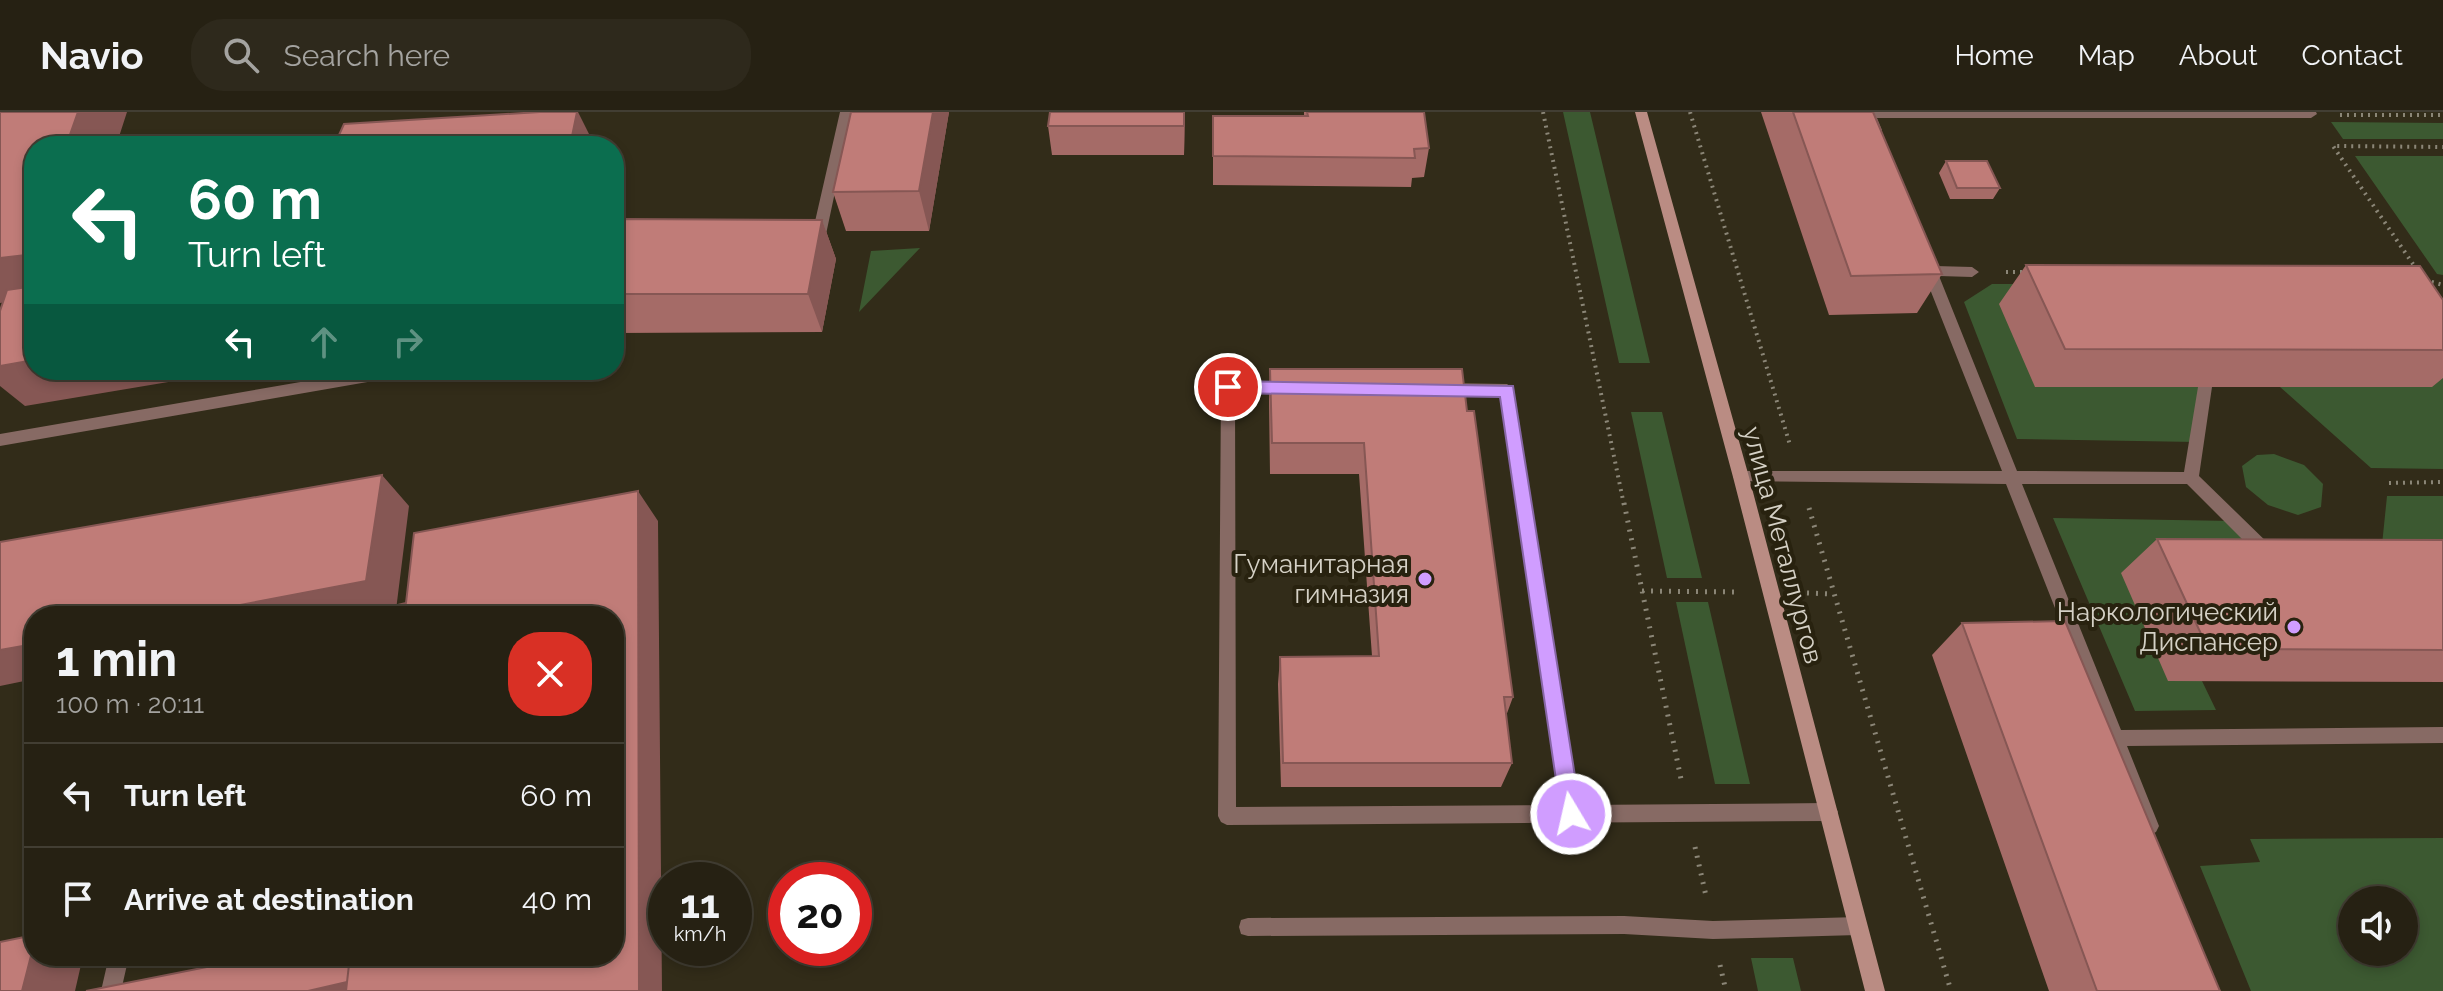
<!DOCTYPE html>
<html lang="en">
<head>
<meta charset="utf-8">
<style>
	:root { --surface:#262113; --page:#2e291c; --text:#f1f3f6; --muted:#a4a3a0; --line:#423e33 }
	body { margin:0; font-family:Raleway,sans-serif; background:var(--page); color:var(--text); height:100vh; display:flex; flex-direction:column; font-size:30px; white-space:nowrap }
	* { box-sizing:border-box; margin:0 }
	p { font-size:26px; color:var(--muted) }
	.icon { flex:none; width:44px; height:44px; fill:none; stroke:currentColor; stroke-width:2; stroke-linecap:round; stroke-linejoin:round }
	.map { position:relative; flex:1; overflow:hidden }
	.details { position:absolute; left:24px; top:494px; width:600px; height:360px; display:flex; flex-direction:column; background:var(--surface); border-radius:32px; box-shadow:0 4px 12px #0003,0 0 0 2px var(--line) }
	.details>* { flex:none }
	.banner { position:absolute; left:24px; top:24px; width:600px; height:244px; border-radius:32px; box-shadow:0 4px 12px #0003,0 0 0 2px var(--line); background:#0b6e4f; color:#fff; overflow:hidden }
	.buttons { position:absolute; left:2338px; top:774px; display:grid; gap:16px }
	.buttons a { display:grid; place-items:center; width:80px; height:80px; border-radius:50%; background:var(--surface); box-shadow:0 4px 12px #0003,0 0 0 2px var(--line); font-size:40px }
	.speed { position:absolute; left:648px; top:750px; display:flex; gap:16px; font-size:40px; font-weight:700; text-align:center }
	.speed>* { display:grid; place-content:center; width:104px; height:104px; border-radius:50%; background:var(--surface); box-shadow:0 4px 12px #0003,0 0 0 2px var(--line); line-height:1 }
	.speed small { font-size:20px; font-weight:400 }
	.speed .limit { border:12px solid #d22; background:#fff; color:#111 }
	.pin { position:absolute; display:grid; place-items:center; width:68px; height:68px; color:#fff; margin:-34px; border:4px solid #fff; border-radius:50%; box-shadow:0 2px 8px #0007 }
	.me { position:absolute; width:88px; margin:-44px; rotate:351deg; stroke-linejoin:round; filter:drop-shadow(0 0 6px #0008) }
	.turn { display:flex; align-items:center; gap:28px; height:168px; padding:0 32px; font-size:36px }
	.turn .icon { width:104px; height:104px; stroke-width:2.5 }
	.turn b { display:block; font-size:56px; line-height:68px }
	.lanes { display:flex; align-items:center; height:76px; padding:0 32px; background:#0003; justify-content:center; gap:40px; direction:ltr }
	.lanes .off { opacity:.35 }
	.round { display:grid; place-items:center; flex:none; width:84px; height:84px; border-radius:32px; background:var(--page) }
	.summary { display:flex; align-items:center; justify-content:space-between; height:136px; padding:0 32px }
	h1 { font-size:48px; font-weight:700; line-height:60px }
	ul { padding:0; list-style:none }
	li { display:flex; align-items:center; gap:24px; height:104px; padding:0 32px; border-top:2px solid var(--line) }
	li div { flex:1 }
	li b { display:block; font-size:30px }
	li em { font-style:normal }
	header { display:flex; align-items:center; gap:48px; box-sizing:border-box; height:112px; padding:0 40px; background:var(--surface); border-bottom:2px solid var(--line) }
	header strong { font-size:38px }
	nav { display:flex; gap:44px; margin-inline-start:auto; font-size:28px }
	.search { width:560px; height:72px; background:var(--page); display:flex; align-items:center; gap:20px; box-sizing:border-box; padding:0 28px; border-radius:32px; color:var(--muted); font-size:30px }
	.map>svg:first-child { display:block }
</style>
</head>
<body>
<header>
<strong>Navio</strong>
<div class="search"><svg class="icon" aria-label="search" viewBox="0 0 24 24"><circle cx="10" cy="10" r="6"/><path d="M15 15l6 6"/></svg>Search here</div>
<nav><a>Home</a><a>Map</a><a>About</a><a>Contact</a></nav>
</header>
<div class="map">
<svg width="2443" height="879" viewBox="0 0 2443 879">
	<rect width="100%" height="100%" fill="#322c19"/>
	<path fill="#3c5931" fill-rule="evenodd" d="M1563,0h27l60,251h-31z
		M2331,10l112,1v16h-100z
		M2355,44h88v119l-6,-1z
		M920,136l-61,64 12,-61z
		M1992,172h422l29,43v142l-72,-1 -91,-81h-245h170l-9,55 -179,-3 -53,-137z
		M1662,300l40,166h-35l-36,-166z
		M2274,342l30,11 19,19 -2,23 -23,8 -30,-10 -22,-18 -4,-21 15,-11z
		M2387,384h56v78h-64z
		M2053,406l181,3 54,53 -86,107 14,29 -81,1z
		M1676,490h32l42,182h-35z
		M2443,726v153h-192l-51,-125 60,-4 -10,-23zM2352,788h52v52h-52z
		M1751,846h42l8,33h-43z"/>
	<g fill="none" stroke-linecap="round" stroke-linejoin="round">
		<path stroke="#8b8677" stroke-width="4" stroke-dasharray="2 5" stroke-linecap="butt" d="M1543,0l81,393
			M1690,0l100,333
			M2340,3h103
			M2417,158l-84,-124 110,1
			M2006,160h22
			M2425,168l18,5
			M2389,371l54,-1"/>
		<path stroke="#8b8677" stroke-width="5" stroke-dasharray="2 7" stroke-linecap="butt" d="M1624,391l57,276
			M1809,396l142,483
			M1642,479l95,1
			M1807,481l26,1
			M1695,735l11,49
			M1720,853l6,26"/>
		<path fill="#876a64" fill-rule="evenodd" d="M840,0h12l-27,127 -7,5 -7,-5z
			M1864,0h452l1,2 -6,4h-434l5,12 -6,4 -6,-4z
			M1927,147l5,1 3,6 37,1 7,5 -7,5 -33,-1 78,195 167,1 14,-85 7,-6 7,6 -13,89 75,73 2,5 -2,5h-12l-75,-75h-165l99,246 322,-3v16l-316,3 32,80 -3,6 -6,3 -6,-3 -3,-6 -135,-342 -270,-3 -3,-4 3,-4 5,-2h261l-82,-207z
			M370,258h39l-7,6 -402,70v-12z
			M1228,269l63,1 7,6 -7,6 -56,-1 1,414 325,-2 -61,-409 -57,-1 -7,-6 7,-6 64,1 7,6 65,415 250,-2 6,3 3,6 -3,6 -6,3 -602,4 -6,-3 -3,-6 3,-429z
			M1624,804l89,5 145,-4 7,2 2,7 -2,7 -7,2 -145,4 -89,-5 -376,2 -7,-2 -2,-7 2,-7 7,-2z
			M109,844h20l-8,35h-20z"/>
		<path fill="#ba8c83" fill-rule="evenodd" d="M1635,0h12l102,365 136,514h-20l-132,-514z"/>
	</g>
	<path fill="#a56b67" d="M949,0l-20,119h-83l-13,-39z
		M1050,0h135l-1,43h-132l-4,-29z
		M1304,0h120l5,36 -5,29 -12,1 -1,9 -198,-2v-69h91z
		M1761,0h112l69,162 -25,39 -88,2z
		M1946,49l54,27 -7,11h-43l-11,-26z
		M614,107l208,1 14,39 -14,73 -208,1z
		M2026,153l417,35v78l-11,9h-397l-36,-83z
		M1270,257l197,42 46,286 -7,19 6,47 -11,24h-220l-3,-103 2,-27 92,-1 -13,-182h-89l-1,-73z
		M2157,427l286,1v142l-275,-1 -47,-108z
		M1962,511l258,368h-171l-117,-336z"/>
	<path fill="#865754" d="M78,0h49l-11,34h-50z
		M577,0h1l17,34h-25z
		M933,0h16l-20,119 -10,-40z
		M1184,0h1l-1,43z
		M822,108l14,39 -14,73 -14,-38z
		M34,121v65l-34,5v-45z
		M34,248v10h206l-215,36 -25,-20v-20z
		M382,363l27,31 -13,104 -32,6h-182z
		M638,379l20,30 4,470h-23z
		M34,532v35l-34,7v-36z
		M34,832v12h49l-8,35h-53z
		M361,867l18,12h-71z"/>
	<path fill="#c07c78" stroke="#865754" stroke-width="2" d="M0,0h78l-12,34h-32v87l-8,22 -26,3z
		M540,0h37l-7,34h-236l10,-22z
		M851,0h82l-14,79 -86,1z
		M1050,0h134v14h-136z
		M1307,0h117l5,36 -15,1 1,9 -202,-2v-40h95z
		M1793,0h80l69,162 -91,2z
		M1946,49h41l13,27h-43z
		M614,107l208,1 -14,74h-194z
		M2026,153l394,1 23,34v50l-378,-1z
		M34,174v74l-34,6v-55l7,-21z
		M1270,257h192l5,42h7l39,286h-9l8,66h-229l-3,-106 99,-1 -15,-213h-92z
		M382,363l-16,106 -184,35h-148v28l-34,6v-108z
		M638,379l1,500h-293l4,-35h264v-340h-226l1,-9 17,-4 8,-70z
		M2157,427l286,1v110l-235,-1z
		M2065,509l155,370h-123l-135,-368z
		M34,823v9l-12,47h-22v-49z
		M262,844h88l-3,26 -39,9h-222z"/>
	<path fill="#d09dff" stroke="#8766a6" stroke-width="2" d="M1228,269l285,5 68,428 -3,7 -7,3 -7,-3 -3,-7 -61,-417 -272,-4 -8,-6z"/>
	<g fill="#d09dff" stroke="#28220f" stroke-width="3">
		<circle cx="1425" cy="467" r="8"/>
		<circle cx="2294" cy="515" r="8"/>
	</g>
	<g text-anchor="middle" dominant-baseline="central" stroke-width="8" stroke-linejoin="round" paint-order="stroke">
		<g font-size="26" fill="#d5d1c6" stroke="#28220f">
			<text transform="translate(1783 433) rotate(75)">улица Металлургов</text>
		</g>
		<g font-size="26" fill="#d5d1c6" stroke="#28220f" text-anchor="end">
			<text x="1409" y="452">Гуманитарная<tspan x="1409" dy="30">гимназия</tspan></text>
			<text x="2278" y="500">Наркологический<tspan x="2278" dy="30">Диспансер</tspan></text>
		</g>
	</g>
</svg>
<div class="buttons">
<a><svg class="icon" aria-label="sound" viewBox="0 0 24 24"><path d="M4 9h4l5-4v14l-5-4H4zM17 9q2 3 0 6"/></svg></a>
</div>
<div class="speed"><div>11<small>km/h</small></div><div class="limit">20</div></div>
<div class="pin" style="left:1228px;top:275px;background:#d93025"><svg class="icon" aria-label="arrive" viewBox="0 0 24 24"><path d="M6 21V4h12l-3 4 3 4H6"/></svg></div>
<svg class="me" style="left:1571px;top:702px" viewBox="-20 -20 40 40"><circle r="17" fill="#d09dff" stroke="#fff" stroke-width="3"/><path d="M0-11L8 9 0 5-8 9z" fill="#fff"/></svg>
<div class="banner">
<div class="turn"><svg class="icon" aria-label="left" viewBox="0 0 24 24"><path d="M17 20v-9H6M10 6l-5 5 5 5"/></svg><div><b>60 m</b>Turn left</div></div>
<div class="lanes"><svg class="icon" aria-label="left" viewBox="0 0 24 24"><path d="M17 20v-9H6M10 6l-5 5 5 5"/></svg><svg class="icon off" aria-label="ahead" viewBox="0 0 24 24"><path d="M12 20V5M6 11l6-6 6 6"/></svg><svg class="icon off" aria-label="right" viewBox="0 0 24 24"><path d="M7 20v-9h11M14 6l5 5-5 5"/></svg></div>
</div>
<section class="details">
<div class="summary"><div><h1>1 min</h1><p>100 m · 20:11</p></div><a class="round" style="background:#d93025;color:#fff"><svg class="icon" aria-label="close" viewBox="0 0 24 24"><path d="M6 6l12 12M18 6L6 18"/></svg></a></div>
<ul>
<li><svg class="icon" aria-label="left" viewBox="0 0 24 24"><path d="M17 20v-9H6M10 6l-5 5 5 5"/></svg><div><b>Turn left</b></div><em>60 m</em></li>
<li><svg class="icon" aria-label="arrive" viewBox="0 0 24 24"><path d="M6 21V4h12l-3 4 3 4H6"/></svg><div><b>Arrive at destination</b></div><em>40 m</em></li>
</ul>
</section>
</div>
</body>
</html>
